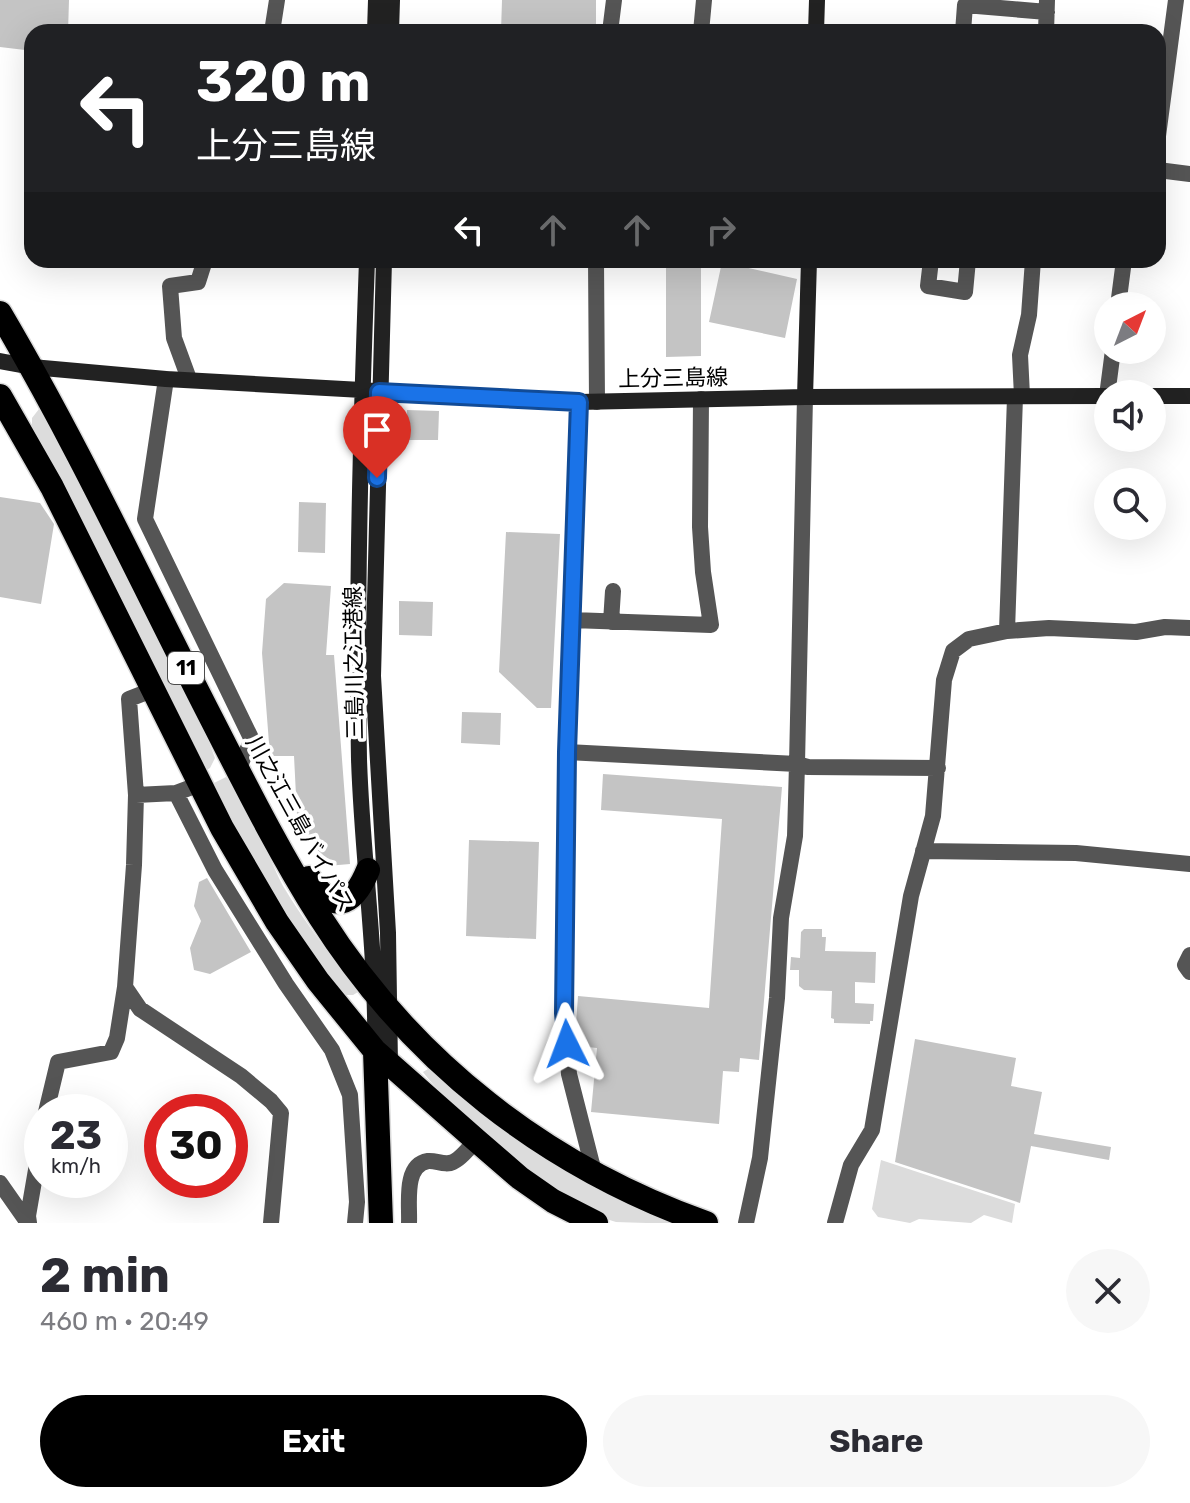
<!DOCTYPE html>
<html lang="en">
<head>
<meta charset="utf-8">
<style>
	:root { --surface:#fff; --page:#f7f7f7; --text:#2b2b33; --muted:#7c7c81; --accent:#000 }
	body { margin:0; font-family:Rubik,"Noto Sans JP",sans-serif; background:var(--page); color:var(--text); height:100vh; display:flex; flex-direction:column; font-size:30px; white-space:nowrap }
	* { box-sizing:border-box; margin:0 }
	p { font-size:26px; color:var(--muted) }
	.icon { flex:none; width:44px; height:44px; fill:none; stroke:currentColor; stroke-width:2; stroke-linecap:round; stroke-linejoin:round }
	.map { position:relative; height:1223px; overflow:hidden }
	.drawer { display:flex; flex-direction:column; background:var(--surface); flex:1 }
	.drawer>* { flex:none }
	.guide { position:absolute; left:24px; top:24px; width:1142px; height:244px; border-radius:24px; box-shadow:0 8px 32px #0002; background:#202124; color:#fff; overflow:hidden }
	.needle { width:52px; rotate:42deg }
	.controls { position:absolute; left:1094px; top:292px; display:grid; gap:16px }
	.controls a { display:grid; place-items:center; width:72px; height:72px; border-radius:50%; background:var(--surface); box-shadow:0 8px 32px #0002; font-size:40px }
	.speed { position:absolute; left:24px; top:1094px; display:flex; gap:16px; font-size:40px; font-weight:700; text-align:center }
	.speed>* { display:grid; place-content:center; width:104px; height:104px; border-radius:50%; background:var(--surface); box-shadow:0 8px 32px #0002; line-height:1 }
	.speed small { font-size:20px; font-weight:400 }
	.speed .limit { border:12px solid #d22; background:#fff; color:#111 }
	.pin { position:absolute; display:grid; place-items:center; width:68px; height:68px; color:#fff; margin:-82px -34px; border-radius:50% 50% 50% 0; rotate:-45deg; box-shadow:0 0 8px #0007 }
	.pin .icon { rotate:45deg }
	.me { position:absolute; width:88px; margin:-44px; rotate:357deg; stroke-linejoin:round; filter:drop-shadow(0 0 6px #0008) }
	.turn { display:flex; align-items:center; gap:28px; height:168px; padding:0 40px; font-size:36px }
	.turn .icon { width:104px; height:104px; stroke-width:2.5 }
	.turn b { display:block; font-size:56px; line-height:68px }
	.lanes { display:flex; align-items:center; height:76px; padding:0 40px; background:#0003; justify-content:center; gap:40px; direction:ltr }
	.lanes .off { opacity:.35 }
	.round { display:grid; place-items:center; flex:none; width:84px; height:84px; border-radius:42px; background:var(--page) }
	.headline { display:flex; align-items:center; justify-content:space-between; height:136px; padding:0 40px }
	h1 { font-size:48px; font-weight:700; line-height:60px }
	.cta { display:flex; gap:16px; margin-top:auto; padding:16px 40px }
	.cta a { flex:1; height:92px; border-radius:48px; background:var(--accent); color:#fff; font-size:32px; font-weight:700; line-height:92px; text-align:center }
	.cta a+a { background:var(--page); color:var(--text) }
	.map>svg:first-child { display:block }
</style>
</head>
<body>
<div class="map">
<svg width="1190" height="1223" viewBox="0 0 1190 1223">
	<rect width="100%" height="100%" fill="#fff"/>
	<path fill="#dcdcdc" d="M39,409l7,1 73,142 87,182 9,24 -5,10 -7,4 -171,-346v-8z
		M226,777c24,23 41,79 57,109 22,37 49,71 75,106l-5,3h-8l-9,-7 -61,-87 -27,-46 -34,-72z
		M428,1069h5l245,154c-19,0 -44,0 -62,-1 -46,-13 -164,-111 -193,-150z
		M881,1160l134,44 -3,19 -28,-8 -13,8 -52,-4 -9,4 -32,-6 -6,-8z"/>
	<path fill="#c4c4c4" d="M0,0h69l-1,32h-36v16l-7,2 -25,-3z
		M502,0h94v32h-95z
		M666,260h35v96l-35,1z
		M722,262l75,17 -12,59 -76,-16z
		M407,410l32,1 -1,29h-32z
		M0,497l40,6 14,21 -13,80 -41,-7z
		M299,502l27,1 -1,50 -27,-1z
		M506,532l54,2 -9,174h-14l-38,-36z
		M284,583l47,3 -5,69h8l16,209 -23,2 -30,-51 -3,-59h-24l-8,-103 4,-54z
		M399,601l34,1 -1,34 -33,-1z
		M462,712l39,1 -1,32 -39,-2z
		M603,774l179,13 -23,273 -19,-2 -1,14 -16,-1 -4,53 -128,-12 6,-64 -19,-2 -2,-22 2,-28 131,12 13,-189 -121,-9z
		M469,840l70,2 -3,97 -70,-3z
		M207,878l44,74 -41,22 -16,-4 -4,-22 11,-27 -7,-15 5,-24z
		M804,929h18v8h4l-1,14 51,1 -1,31 -20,-1v21l19,1 -1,17h-3v3l-36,-1v-4l-3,-1 1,-27 -28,-1 -5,-4v-16h-9l1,-13 9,1 1,-26z
		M915,1039l101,19 -5,28 31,6 -8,42 77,13 -2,13 -78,-14 -11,57 -125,-41z"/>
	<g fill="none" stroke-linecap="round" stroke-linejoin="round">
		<g stroke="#dbdbdb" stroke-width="27">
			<path id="highway" d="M0,313c76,129 139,264 207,397 36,70 71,141 113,207 92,145 226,249 386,306
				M0,396l52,91 170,341 55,94 41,59 57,70 101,89 44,38 33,23 43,22
				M309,878c24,36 44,29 59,-8
				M375,1051l6,172"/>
		</g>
		<path stroke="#555" stroke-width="16" d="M272,32l5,-32
			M610,32l4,-32
			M701,32l3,-32
			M963,32l2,-27 82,7
			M1046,32l1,-32
			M1158,136l18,-136
			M1158,170l32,4
			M596,260l1,142
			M931,260l-3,26 37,6 3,-32
			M1118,306l6,-46
			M166,379l-21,140 107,221 -14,29
			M189,379l-15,-41 -4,-52 28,-4 7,-22
			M1022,396l-2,-41 9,-40 4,-55
			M1107,396l6,-46
			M805,397l-8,367 11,3 130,1
			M579,402l-12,350 -3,261 5,61 26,102
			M572,620l139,5 -8,-53 -3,-45 1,-128
			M611,622l2,-31
			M1007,631l8,-234
			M567,752l230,12 -2,72 -14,82 -4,80 -17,160 -14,65
			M176,793l39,77 71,114 46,66 18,45 7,107 -2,21
			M136,795l40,-2 24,-9
			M923,851l153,2 114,11
			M1190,955l-5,10 5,7
			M125,987l15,22 101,67 30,25 10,12 -10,110
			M46,1112l12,-50 53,-10 6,-14 8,-51 9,-122 2,-70 -7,-96 23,-9
			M0,1183l28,40
			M29,1223l-1,-7 14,-81
			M409,1223c1,-18 -6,-58 19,-62 8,-1 17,5 25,1 8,-3 17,-15 23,-22
			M835,1223l16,-58 21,-35 39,-234 22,-80 11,-136 9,-29 16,-12 38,-8 42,-3 87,4 29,-5 25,1"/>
		<path stroke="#222" stroke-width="16" d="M375,32l1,-32
			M391,32l1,-32
			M816,32l1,-32
			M367,260c-6,166 -11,333 -8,499 3,98 18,194 16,292
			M384,260l-11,416 15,257 2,132
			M0,361l32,6 134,12 413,23 226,-5 303,-1
			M1152,396h38
			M805,397l4,-137"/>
		<use href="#highway" stroke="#000" stroke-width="24"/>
	</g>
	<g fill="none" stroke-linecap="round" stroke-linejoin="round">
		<g stroke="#114b97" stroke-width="20">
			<path id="route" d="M377,478l2,-86 200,10 -12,350 -3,261 3,31"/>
		</g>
		<use href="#route" stroke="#1a73e8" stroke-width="14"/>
	</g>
	<g text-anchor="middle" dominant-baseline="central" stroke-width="7" stroke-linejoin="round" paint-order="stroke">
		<rect fill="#fff" stroke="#4c4c4c" stroke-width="2" x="168" y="652" width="36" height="32" rx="6"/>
		<g font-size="20" font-weight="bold" fill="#000">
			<text x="186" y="668">11</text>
		</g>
		<g font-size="22" fill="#000" stroke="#fff">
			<text transform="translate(673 378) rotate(-1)">上分三島線</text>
			<text transform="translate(354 663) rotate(-91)">三島川之江港線</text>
			<text transform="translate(300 824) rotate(61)">川之江三島バイパス</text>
		</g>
	</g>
</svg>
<div class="controls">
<a><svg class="needle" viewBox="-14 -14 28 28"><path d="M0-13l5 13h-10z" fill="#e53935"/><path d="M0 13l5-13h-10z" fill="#7c7c81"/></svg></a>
<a><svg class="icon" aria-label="sound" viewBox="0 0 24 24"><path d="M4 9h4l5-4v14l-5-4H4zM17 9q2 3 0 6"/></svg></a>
<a><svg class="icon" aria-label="search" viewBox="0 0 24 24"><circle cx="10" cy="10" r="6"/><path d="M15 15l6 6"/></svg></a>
</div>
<div class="speed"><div>23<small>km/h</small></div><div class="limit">30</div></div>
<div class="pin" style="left:377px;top:478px;background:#d93025"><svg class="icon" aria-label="arrive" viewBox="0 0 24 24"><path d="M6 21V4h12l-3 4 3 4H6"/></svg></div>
<svg class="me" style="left:567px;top:1044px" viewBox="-20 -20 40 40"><path d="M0-17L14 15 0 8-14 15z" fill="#1a73e8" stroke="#fff" stroke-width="4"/></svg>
<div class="guide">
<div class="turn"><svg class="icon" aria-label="left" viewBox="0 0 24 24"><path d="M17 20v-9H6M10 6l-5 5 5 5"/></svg><div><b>320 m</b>上分三島線</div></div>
<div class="lanes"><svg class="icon" aria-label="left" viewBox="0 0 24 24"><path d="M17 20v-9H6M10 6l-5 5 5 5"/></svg><svg class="icon off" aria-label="ahead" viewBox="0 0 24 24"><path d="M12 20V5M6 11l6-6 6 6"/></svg><svg class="icon off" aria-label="ahead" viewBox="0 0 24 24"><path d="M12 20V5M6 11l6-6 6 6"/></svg><svg class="icon off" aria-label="right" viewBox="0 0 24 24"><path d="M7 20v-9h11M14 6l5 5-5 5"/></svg></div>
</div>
</div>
<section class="drawer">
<div class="headline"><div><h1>2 min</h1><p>460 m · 20:49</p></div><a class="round"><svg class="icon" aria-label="close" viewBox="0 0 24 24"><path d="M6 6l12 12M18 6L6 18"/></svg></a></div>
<div class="cta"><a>Exit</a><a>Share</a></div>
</section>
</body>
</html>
